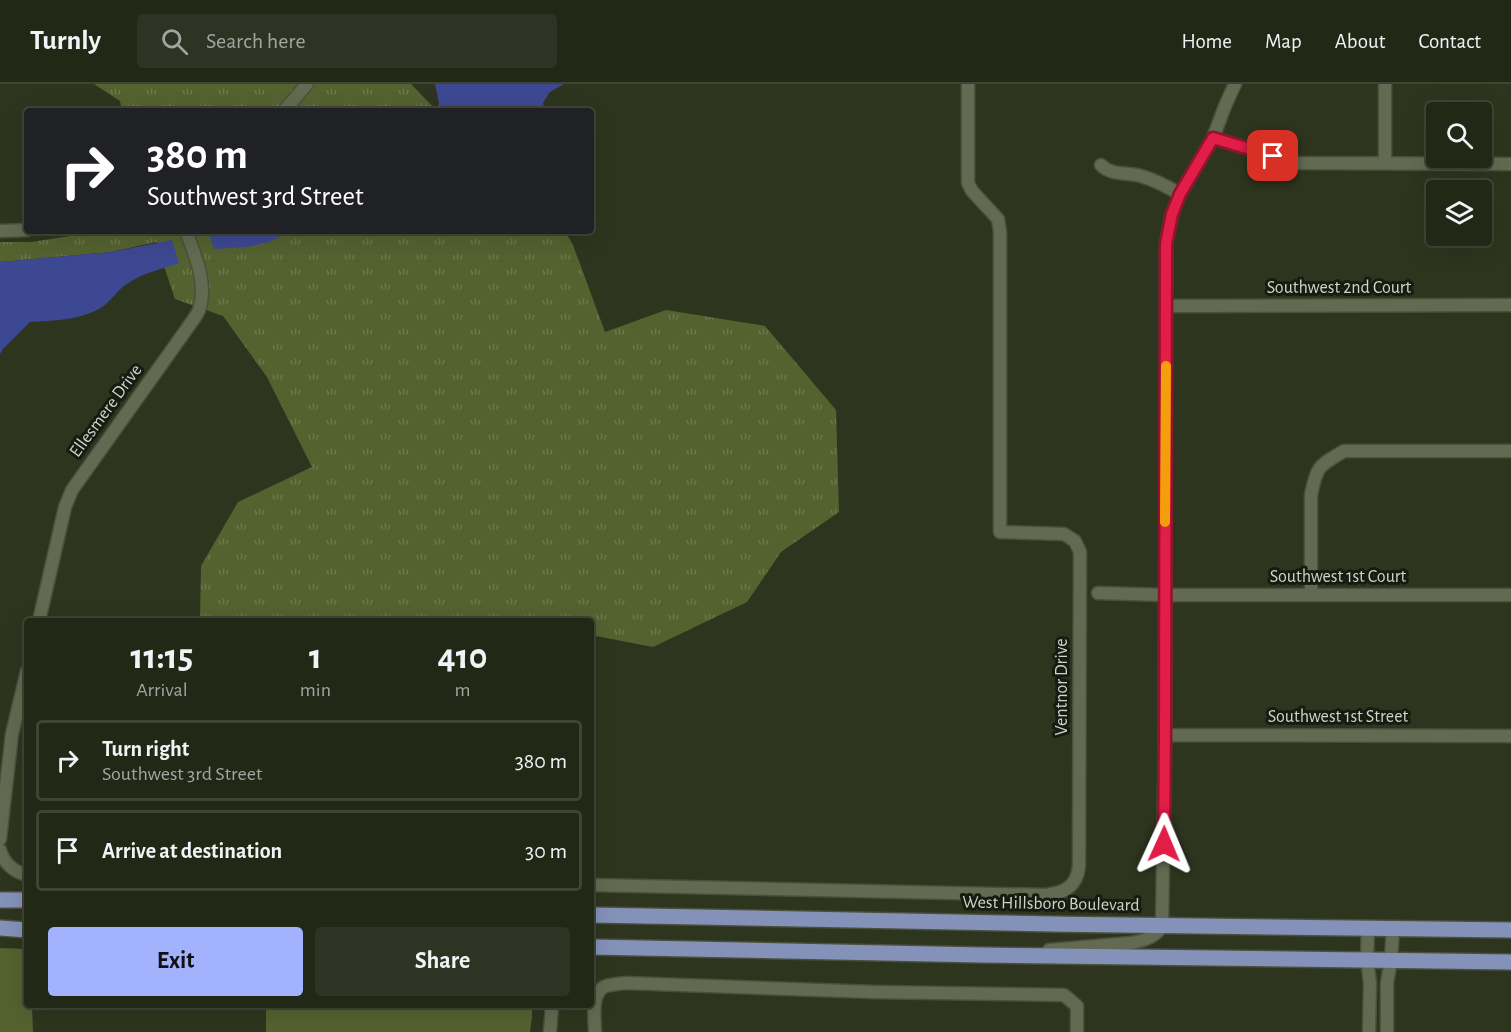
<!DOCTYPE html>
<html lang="en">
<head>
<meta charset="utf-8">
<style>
	:root { --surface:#222816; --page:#2e3423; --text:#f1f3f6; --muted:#a2a6a1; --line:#3f4435; --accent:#a2b2fd }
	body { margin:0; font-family:"Alegreya Sans",sans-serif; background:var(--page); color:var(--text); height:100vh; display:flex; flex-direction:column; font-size:22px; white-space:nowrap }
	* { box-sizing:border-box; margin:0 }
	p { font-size:20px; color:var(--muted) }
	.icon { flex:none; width:33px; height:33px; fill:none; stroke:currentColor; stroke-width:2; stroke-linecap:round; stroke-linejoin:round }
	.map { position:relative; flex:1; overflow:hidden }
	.drawer { position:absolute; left:24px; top:534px; width:570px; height:390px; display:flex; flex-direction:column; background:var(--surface); border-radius:6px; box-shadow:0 6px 24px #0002,0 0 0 2px var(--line) }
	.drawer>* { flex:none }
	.guide { position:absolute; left:24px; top:24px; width:570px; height:126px; border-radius:6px; box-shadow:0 6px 24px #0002,0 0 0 2px var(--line); background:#202124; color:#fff; overflow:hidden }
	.controls { position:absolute; left:1426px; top:18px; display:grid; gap:12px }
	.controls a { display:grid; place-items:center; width:66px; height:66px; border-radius:6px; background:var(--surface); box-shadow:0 6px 24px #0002,0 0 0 2px var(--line); font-size:30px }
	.pin { position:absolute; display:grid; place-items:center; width:51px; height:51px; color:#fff; margin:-26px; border-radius:12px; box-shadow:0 3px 9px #0006 }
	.me { position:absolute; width:66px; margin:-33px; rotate:1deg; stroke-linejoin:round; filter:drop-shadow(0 0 4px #0008) }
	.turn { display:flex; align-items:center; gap:21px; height:126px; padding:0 24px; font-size:27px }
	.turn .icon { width:78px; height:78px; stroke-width:2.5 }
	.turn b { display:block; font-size:42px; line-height:51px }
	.eta { display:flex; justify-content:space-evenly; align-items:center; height:102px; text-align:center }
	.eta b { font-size:36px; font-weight:700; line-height:42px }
	.button { display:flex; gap:12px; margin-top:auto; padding:12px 24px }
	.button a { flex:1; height:69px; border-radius:6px; background:var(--accent); color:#111; font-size:24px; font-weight:700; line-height:69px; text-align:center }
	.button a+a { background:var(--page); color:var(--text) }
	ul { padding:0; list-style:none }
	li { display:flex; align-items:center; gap:18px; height:81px; margin:0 12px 9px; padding:0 12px; border:3px solid var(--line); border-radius:6px }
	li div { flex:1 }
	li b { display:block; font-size:22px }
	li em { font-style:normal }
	header { display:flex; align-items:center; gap:36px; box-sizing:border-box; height:84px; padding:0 30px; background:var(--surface); border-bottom:2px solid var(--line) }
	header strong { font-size:28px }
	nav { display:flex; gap:33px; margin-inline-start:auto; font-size:21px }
	.search { width:420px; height:54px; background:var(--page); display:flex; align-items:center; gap:15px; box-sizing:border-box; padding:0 21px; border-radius:6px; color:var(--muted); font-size:22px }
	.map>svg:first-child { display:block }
</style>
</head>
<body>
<header>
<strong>Turnly</strong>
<div class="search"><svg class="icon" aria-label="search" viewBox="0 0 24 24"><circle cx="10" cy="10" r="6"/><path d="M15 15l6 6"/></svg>Search here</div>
<nav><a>Home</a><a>Map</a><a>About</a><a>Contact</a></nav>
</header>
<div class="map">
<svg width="1511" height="948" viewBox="0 0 1511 948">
	<defs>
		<pattern id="grass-tufts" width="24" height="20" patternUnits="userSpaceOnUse" patternTransform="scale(1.5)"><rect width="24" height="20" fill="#546230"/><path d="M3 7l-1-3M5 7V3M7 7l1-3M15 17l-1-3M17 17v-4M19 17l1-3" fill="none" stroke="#6c784c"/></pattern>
	</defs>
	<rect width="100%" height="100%" fill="#2e351e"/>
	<path fill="url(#grass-tufts)" d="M94,0h317l26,27h-315l-2,-10z
		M103,147h462l8,14 32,87 61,-22 99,16 71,84 3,102 -58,40 -34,50 -94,45 -62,-12v-14h-391l1,-55 37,-64 74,-35 -45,-90 -44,-61 -48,-17 -19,-57 -45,10 -111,10v-20h31z"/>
	<path fill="#546230" d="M0,864l27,1v56h5l1,27h-33z
		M266,921h266v12l-2,15h-264z"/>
	<path fill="#3d4892" d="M435,0h129l-14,8 -7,11 2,8h-109l3,-8z
		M208,147h83l-22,11 -22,5 -33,2z
		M172,156l7,23c-17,6 -37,10 -52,21 -10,6 -17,19 -28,25 -20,11 -47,12 -69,13l-27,27 -3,5v-92l111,-10z"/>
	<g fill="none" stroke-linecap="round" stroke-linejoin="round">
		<g stroke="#4b503c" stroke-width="15">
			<path id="minor" d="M284,27l23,-27
				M1213,54l83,25 215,1
				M1385,79v-79
				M1101,81c10,11 27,7 40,11 14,4 27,11 39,18
				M0,147l27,-1
				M1166,222l345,-1
				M1098,509l67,2h346
				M1311,511v-100c6,-30 8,-29 33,-44h167
				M39,537l26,-114 7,-17 114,-160c4,-6 10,-13 13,-20 9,-27 -4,-54 -13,-79
				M1165,651l346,1
				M0,755l12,-105 15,-63
				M0,766c4,13 14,22 27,25
				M591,801l454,10c19,-2 32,-8 34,-29l1,-314 -5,-11 -11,-7 -64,-2v-300l-2,-13 -26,-28 -4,-8v-99
				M1368,844l-1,32 3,23 -1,49
				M1049,866l82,-7c13,-2 25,-6 31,-17l3,-191 1,-491 6,-30 8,-20 33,-56 12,-32 10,-22
				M550,948l2,-27
				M595,948c0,-13 -5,-40 11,-46 6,-2 13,-2 20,-3l248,9 190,3 13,11v26
				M1387,948v-49l4,-23 2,-32"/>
		</g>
		<g stroke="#4b503c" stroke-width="18">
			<path id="major" d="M0,816h27
				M591,831c307,7 613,12 920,15
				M0,844l27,2
				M591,863l391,8 529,7"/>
		</g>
		<use href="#minor" stroke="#626a51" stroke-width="12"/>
		<use href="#major" stroke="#8492b9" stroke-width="15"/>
	</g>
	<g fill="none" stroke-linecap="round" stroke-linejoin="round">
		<g stroke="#92132f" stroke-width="15">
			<path id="route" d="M1164,760l1,-109 1,-491 6,-30 8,-20 33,-56 60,18"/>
		</g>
		<use href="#route" stroke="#e11d48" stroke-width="10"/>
		<path stroke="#f59e0b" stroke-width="10" d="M1165,438l1,-156"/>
	</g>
	<g text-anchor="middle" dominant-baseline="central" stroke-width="6" stroke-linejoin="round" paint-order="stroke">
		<g font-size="18" fill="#d0d4c6" stroke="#181b11">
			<text x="1339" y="204">Southwest 2nd Court</text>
			<text transform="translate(106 327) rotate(-54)">Ellesmere Drive</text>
			<text x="1338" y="493">Southwest 1st Court</text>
			<text transform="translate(1062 603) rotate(-90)">Ventnor Drive</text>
			<text x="1338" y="633">Southwest 1st Street</text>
			<text transform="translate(1051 820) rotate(1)">West Hillsboro Boulevard</text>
		</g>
	</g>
</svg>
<div class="controls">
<a><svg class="icon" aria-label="search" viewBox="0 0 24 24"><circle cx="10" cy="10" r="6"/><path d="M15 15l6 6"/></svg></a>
<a><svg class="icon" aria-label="layers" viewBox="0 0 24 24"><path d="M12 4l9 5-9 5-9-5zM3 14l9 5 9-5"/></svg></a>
</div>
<div class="pin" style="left:1273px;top:72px;background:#d93025"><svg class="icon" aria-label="arrive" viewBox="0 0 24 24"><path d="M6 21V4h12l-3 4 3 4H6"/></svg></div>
<svg class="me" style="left:1164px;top:760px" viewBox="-20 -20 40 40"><path d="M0-17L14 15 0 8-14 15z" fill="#e11d48" stroke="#fff" stroke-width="4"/></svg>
<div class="guide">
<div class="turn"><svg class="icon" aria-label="right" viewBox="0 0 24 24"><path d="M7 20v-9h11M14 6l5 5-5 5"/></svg><div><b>380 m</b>Southwest 3rd Street</div></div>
</div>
<section class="drawer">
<div class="eta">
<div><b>11:15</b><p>Arrival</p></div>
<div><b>1</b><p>min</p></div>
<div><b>410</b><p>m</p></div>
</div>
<ul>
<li><svg class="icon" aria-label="right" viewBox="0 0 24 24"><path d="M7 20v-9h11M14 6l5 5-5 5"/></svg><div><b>Turn right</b><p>Southwest 3rd Street</p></div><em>380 m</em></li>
<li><svg class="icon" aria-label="arrive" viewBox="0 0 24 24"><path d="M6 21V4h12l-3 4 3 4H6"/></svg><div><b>Arrive at destination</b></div><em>30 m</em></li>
</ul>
<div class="button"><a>Exit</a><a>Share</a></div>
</section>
</div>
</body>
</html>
